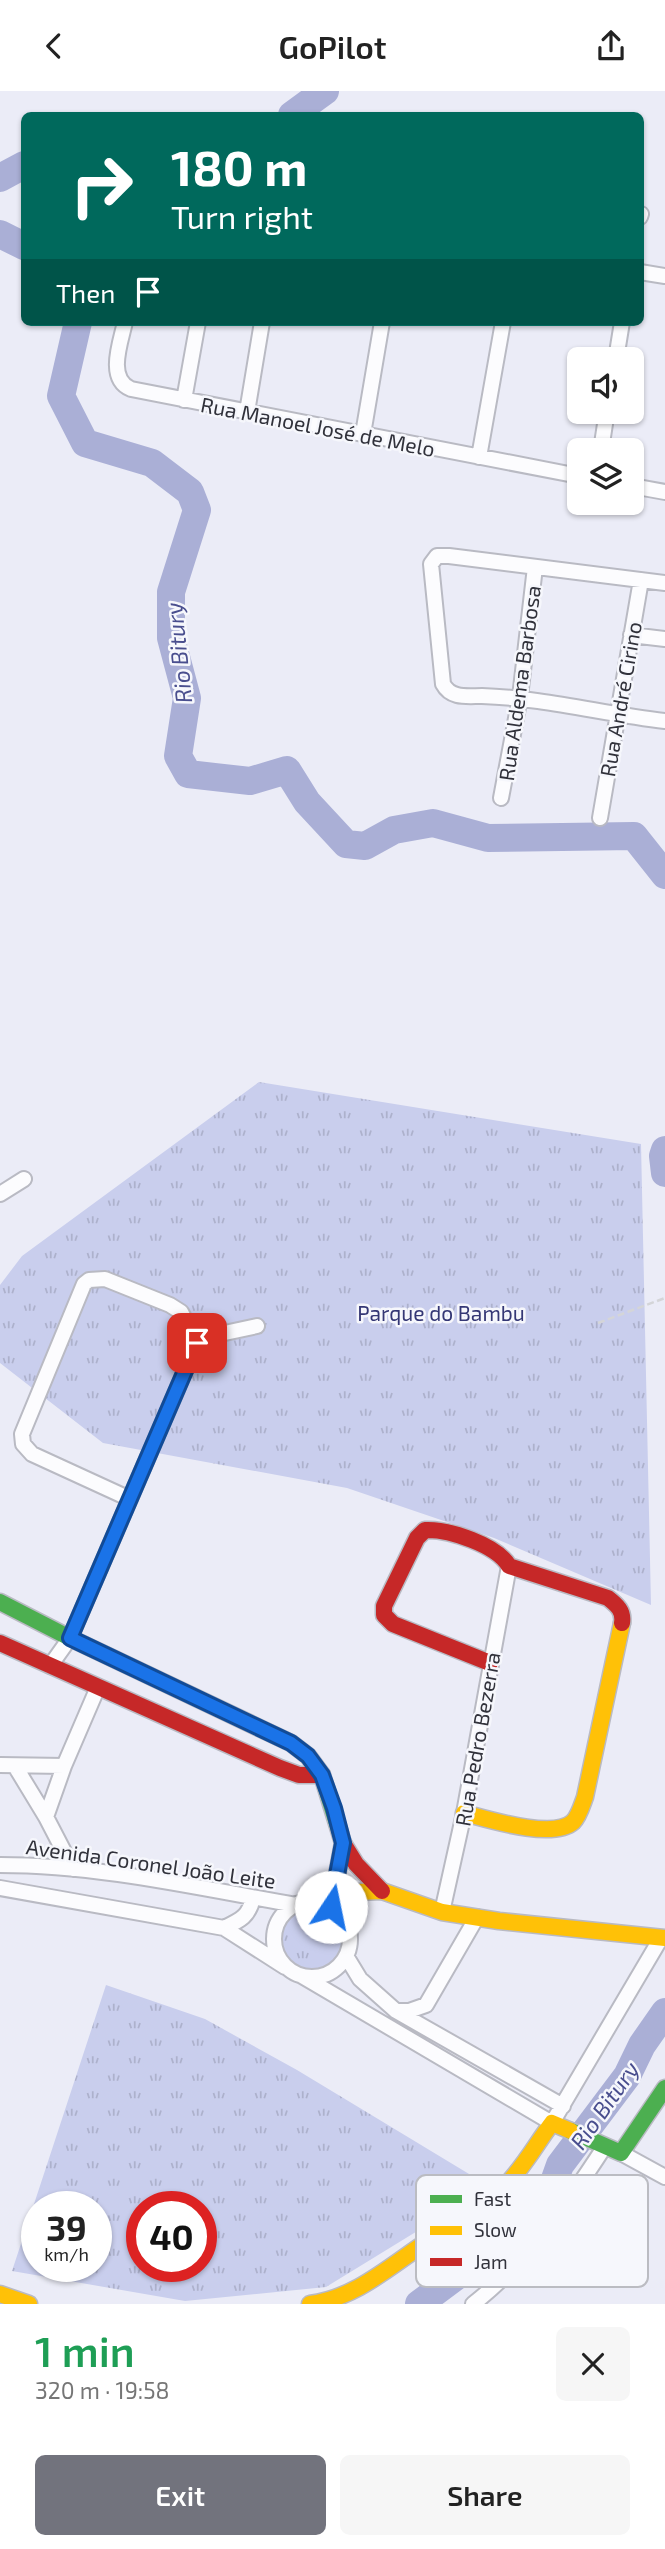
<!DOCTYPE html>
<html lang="en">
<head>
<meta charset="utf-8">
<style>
	:root { --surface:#fff; --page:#f6f6f6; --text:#222; --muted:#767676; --accent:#72737d }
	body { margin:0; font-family:"Exo 2",sans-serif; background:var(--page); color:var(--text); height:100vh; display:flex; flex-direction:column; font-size:26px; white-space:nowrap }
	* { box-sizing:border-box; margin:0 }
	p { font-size:23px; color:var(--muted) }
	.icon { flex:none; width:38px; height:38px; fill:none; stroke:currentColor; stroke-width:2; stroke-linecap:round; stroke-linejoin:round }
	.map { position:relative; height:2213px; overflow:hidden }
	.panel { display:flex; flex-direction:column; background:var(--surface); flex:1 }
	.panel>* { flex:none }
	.hud { position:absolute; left:21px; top:21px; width:623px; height:214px; border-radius:10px; box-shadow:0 2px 5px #0004; background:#00695c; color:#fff; overflow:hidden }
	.buttons { position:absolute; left:567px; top:256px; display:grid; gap:14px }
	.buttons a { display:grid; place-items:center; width:77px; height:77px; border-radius:10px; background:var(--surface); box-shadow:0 2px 5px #0004; font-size:35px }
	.speed { position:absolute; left:21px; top:2100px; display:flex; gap:14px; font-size:35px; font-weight:700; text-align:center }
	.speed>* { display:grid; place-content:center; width:91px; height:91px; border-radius:50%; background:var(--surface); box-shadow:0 2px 5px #0004; line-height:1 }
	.speed small { font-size:18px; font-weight:400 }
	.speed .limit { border:10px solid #d22; background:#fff; color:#111 }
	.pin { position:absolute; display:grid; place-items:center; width:60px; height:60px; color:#fff; margin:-30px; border-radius:14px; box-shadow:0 4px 10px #0006 }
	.me { position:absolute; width:77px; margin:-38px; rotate:11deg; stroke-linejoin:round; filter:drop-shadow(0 0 5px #0008) }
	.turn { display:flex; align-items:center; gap:24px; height:147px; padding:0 35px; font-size:32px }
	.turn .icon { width:91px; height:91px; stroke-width:2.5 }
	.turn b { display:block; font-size:49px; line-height:60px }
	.then { display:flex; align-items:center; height:66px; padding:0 35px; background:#0003; gap:14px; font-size:26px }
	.round { display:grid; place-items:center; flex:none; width:74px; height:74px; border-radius:10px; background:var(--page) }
	.head { display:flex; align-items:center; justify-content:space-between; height:119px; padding:0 35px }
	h1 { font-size:42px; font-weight:600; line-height:52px; color:#1e9e55 }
	.action { display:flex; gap:14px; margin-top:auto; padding:14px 35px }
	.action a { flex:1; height:80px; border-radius:10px; background:var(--accent); color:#fff; font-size:28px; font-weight:600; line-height:80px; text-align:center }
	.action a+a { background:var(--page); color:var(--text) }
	header { display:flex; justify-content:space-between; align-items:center; height:91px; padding:0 35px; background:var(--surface); font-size:32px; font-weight:600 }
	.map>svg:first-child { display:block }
</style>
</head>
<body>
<header><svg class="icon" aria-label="back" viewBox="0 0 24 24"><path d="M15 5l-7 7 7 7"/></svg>GoPilot<svg class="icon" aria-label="share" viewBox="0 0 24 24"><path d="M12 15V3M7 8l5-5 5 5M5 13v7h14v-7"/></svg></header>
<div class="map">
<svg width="665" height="2213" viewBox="0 0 665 2213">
	<defs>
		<pattern id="park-tufts" width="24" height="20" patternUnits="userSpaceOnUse" patternTransform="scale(1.75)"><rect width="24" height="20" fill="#c9ceed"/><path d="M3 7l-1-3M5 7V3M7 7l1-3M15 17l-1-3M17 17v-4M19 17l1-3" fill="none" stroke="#adb1cc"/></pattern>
	</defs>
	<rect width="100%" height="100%" fill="#ebecf7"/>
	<path fill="url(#park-tufts)" fill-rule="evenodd" d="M259,991l382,62 10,461 -157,-67 -147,-50 -244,-45 -103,-80v-78l22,-29z
		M279 1849a33 33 0 1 1 66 0a33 33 0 1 1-66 0Z
		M106,1894l99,34 92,51 182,110 -60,50 -93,57 -141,14 -173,-30zM37,2116h59v59h-59zM142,2116h59v59h-59z"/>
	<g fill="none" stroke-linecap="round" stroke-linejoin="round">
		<path stroke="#aaafd6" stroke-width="28" d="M292,24l33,-24
			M0,87l24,-13
			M0,143l24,12
			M78,231l-17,74 24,47 67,20 38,29 7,18 -26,82v46l16,60 -9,58 10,18 62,7 37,-11 20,32 39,42 19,2 29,-16 39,-7 55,15 146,-2 31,39
			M665,1059l-2,6 2,17
			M419,2213l51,-38 23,-27 26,-11 26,-21 15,-42 67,-89 15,-31 23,-33"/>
		<g stroke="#b9bac3" stroke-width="18">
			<path id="street" d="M640,126l1,-3
				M640,181l25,4
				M125,231c-4,19 -19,57 6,67l448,87
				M616,268l6,-37
				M184,309l14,-78
				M247,321l15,-90
				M363,343l19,-112
				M601,359l6,-39
				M479,366l24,-135
				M632,395l33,6
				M665,492l-216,-27h-12l-6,8 12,120c8,15 24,12 39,12 62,2 122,18 183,25
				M631,544l34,4
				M501,707l19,-101 15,-130
				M600,727l41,-238
				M0,1103l24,-15
				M130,1408l-98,-45 -9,-10 -1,-10 62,-150 5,-4 16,-1 65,26 11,7 16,31
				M50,1575l20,-28 127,-295 9,-6 51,-11
				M0,1674l64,1
				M15,1675l31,51 27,52
				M46,1726l18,-51 34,-79
				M0,1774c99,0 198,23 296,40
				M0,1797l224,40 61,39
				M274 1848a38 38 0 1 1 76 0a38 38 0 1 1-76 0Z
				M442,1821l22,-99 45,-247
				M224,1837c17,-8 25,-12 29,-30
				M346,1865l14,23 36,32 167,95
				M302,1885l250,147 109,-185
				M398,1920h11l17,-6 51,-88
				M621,2062l44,24
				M473,2213c54,-42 95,-101 132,-158"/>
		</g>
		<g stroke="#b9bac3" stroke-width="19">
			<path id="fast" d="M0,1511l70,36 221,105 17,13 14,19 21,68 -12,64
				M571,2040l50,22 44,-65"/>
		</g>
		<g stroke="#b9bac3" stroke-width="19">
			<path id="slow" d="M464,1722c23,6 89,27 109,9 6,-6 9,-17 12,-25l37,-174
				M334,1802l48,-2 60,21 57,9 166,17
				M0,2203l29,10
				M310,2213c46,-6 80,-38 118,-63 25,-16 53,-32 75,-53 19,-18 33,-44 49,-65l19,8"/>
		</g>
		<g stroke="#b9bac3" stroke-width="19">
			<path id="jam" d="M0,1552l280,125 19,7h23
				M490,1572l-97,-39 -9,-9v-9l33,-68 8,-8c24,-1 72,15 84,36l99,32c9,7 16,13 14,25
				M343,1752l13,21 26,27"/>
		</g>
		<path stroke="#d4d5d8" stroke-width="2.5" stroke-dasharray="7 3.5" stroke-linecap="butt" d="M598,1232l67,-25"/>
		<use href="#street" stroke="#fcfcfe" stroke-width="14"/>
		<use href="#fast" stroke="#4caf50" stroke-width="16"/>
		<use href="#slow" stroke="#ffc107" stroke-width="16"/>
		<use href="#jam" stroke="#c62828" stroke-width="16"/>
	</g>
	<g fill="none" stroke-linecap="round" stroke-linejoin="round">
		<g stroke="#114b97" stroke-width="18">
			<path id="route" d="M197,1252l-127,295 221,105 17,13 14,19 12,33 9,35 -12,64"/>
		</g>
		<use href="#route" stroke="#1a73e8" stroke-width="12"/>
	</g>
	<g text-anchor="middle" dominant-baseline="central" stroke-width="5" stroke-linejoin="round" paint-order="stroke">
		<g font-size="21" fill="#31323b" stroke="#f6f7fc">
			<text transform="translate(318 335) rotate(11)">Rua Manoel José de Melo</text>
			<text transform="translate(519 592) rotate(-82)">Rua Aldema Barbosa</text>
			<text transform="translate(620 608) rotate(-80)">Rua André Cirino</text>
			<text transform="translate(477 1648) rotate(-80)">Rua Pedro Bezerra</text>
			<text transform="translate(151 1772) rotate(8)">Avenida Coronel João Leite</text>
		</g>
		<g font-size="21" fill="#343775" stroke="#f6f7fc">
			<text x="441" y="1221">Parque do Bambu</text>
		</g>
		<g font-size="23" font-style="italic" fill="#494e8e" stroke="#f6f7fc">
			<text transform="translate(178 562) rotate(-96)">Rio Bitury</text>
			<text transform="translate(604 2014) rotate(-55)">Rio Bitury</text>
		</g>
	</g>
	<rect x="416" y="2084" width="232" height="112" rx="10" fill="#f6f7fc" stroke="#bbbcc2" stroke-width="2"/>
	<rect x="430" y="2104" width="32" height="8" fill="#4caf50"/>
	<rect x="430" y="2135" width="32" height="9" fill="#ffc107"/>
	<rect x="430" y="2167" width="32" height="8" fill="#c62828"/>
	<g font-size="19" fill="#31323b">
		<text x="474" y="2115">Fast</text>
		<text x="474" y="2146">Slow</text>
		<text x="474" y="2178">Jam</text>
	</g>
</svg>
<div class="buttons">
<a><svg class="icon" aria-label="sound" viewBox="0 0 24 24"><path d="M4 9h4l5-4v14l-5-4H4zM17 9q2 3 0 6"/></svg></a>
<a><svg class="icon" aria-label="layers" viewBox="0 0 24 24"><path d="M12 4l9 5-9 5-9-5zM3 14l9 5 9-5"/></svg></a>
</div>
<div class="speed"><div>39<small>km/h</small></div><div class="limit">40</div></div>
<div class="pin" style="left:197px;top:1252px;background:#d93025"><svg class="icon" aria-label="arrive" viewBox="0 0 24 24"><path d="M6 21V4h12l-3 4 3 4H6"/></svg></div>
<svg class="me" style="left:331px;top:1816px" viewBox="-20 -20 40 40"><circle r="19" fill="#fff"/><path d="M0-13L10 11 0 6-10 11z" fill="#1a73e8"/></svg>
<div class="hud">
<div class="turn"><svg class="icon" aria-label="right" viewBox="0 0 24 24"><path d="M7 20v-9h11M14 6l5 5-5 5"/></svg><div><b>180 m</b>Turn right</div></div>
<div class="then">Then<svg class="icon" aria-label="arrive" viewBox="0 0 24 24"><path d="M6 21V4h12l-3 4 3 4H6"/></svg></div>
</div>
</div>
<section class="panel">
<div class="head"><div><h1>1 min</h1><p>320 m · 19:58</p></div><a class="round"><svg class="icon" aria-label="close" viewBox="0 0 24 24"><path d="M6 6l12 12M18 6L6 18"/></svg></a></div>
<div class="action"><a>Exit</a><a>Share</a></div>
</section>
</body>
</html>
